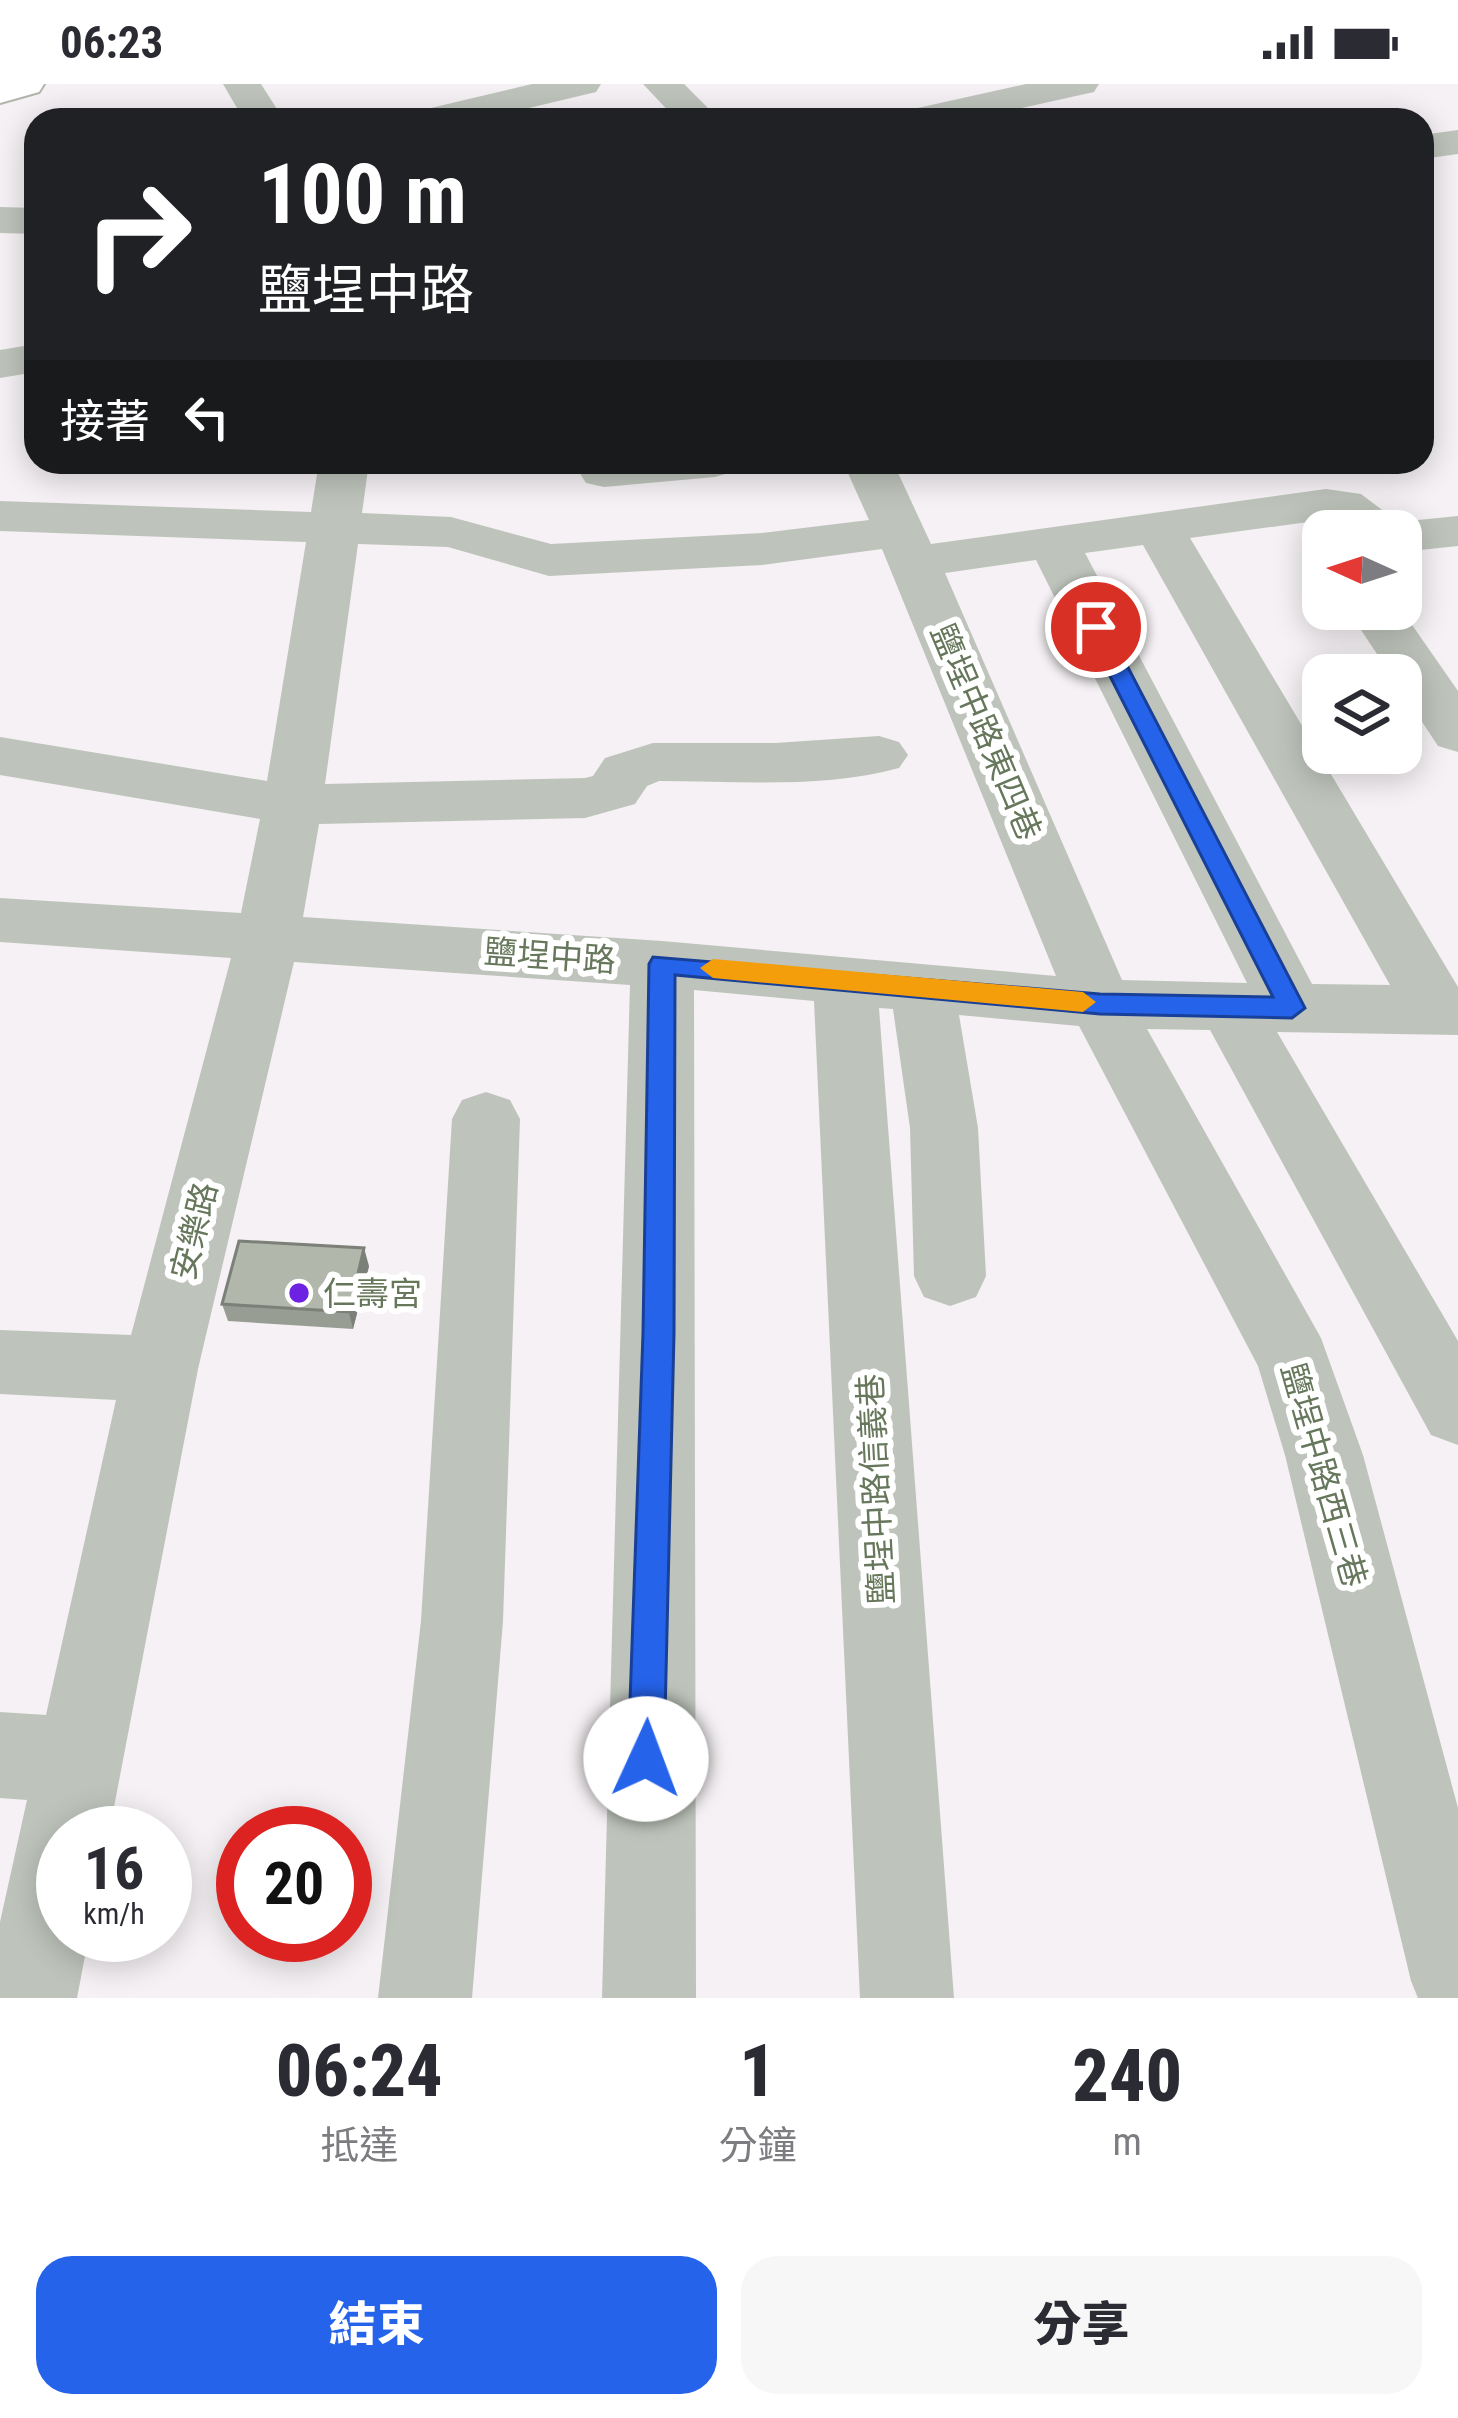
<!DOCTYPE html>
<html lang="zh-TW">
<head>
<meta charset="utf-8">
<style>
	:root { --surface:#fff; --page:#f7f7f7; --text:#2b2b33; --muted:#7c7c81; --accent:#2563eb }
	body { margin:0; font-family:"Roboto Condensed","Noto Sans TC",sans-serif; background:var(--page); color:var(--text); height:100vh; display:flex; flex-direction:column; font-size:45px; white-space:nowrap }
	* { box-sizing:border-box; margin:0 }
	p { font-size:39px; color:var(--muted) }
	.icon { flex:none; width:66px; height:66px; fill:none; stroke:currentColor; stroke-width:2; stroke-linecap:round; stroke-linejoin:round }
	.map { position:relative; height:1914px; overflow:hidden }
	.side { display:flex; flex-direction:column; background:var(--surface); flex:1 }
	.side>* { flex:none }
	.guide { position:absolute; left:24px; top:24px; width:1410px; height:366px; border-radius:36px; box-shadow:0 6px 30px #0003; background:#202124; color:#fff; overflow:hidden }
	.needle { width:78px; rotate:273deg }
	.fabs { position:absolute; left:1302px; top:426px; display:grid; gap:24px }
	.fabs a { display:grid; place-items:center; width:120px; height:120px; border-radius:24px; background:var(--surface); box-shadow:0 6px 30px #0003; font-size:60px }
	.speed { position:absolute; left:36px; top:1722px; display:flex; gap:24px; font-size:60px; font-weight:700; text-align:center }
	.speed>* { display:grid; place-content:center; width:156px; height:156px; border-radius:50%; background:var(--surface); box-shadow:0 6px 30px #0003; line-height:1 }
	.speed small { font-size:30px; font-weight:400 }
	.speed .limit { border:18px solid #d22; background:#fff; color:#111 }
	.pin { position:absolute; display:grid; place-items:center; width:102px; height:102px; color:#fff; margin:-51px; border:6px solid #fff; border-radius:50%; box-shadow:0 3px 12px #0007 }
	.me { position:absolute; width:132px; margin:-66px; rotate:2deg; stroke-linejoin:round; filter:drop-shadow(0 0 9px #0008) }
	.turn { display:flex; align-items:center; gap:42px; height:252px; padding:0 36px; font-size:54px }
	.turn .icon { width:156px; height:156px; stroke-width:2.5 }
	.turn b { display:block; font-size:84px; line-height:102px }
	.then { display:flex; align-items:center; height:114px; padding:0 36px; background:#0003; gap:24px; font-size:45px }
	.eta { display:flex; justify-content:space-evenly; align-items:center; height:204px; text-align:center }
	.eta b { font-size:72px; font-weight:800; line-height:84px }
	.button { display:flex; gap:24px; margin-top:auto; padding:24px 36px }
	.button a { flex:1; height:138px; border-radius:36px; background:var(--accent); color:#fff; font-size:48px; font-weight:800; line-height:138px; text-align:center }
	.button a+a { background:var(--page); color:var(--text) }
	.status { display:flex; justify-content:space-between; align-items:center; height:84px; padding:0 60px; background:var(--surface); direction:ltr }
	.status svg { height:33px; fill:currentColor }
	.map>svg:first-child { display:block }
</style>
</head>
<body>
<div class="status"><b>06:23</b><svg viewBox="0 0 49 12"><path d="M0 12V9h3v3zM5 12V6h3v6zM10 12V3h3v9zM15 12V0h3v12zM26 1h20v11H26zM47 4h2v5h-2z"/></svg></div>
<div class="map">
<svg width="1458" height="1914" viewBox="0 0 1458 1914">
	<rect width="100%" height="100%" fill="#f5f1f4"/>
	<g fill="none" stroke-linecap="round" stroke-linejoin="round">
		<g stroke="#b1b6ac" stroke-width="4">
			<path id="major" d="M0,0h44l-5,8 -39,11z"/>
		</g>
		<path fill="#bec4bb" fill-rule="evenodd" d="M223,0h38l23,36h-40z
			M532,0h69l-5,8 -118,28h-70l6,-8z
			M643,0h41l36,36h-43z
			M1026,0h73l-5,8 -127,28 -60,-3 6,-8z
			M1458,46v24l-36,5v-24z
			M0,123l36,1v26l-36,-1z
			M36,260v28l-36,6v-28z
			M319,378h50l-7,51 89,4 100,27 211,-11 107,-13 -26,-58h50l38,82 395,-55 35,5 37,28 60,-6v30l-57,6v-21h-56l-15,-12 -140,19 268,449v48l-181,-3 181,309v104l-27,-10 -221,-405 -63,-1 174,309 42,117 95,353v190h-40l-7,-17 -126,-526 -27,-89 -179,-340 -120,-11 19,113 8,148 -10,21 -26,9 -26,-9 -10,-21 -4,-148 -17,-119 -14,-1 75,990h-94l-46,-997 -120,-11 2,1008h-94l28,-1013 -336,-23 -96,407 -89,464h-46v102h26l-12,63h-77v-76l27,-122 -27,-2v-86l46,3 70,-315 -116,-6v-64l131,5 100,-377 -231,-16v-44l241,15 19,-94 -260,-44v-38l267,44 39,-239 -306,-11v-30l311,11zM358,460l90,3 101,29 213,-11 120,-16 174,427 -394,-35 -359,-24 16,-93 266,-6 50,-14 12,-18 12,-5c77,0 165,8 240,-13l9,-13 -9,-13 -20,-6 -104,7h-122l-48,15 -12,18 -8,2 -260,6zM1143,461l247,440 -78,-1 -227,-431zM1036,476l211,423 -125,-3 -177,-407z
			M586,378h154l-8,10 -17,5 -111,10 -18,-4 -7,-11z
			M1347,525h54l57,82v61l-20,-6 -37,-56v-15h-10z
			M486,1008l24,8 10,19 -17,502 -31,377h-94l43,-377 31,-502 10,-19z"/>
		<use href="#major" fill="#fff" fill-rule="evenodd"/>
	</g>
	<path fill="#989d93" d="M369,1182l-16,63 -125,-8 -6,-17z"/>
	<path fill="#7c8078" d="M364,1164l5,18 -16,63 -4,-17z"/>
	<path fill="#b1b7ab" stroke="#7c8078" stroke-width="3" d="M239,1157l125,7 -15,64 -127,-8z"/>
	<path fill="#2563eb" stroke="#184099" stroke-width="3" d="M1096,536l11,7 198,381 -13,10 -192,-4 -425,-39 -1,358 -10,426 -5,12 -13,5 -13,-5 -5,-12 15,-426 6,-369 4,-7 447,37 173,3 -188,-370z"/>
	<path fill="#f59e0b" d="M713,875l370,33 13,10 -13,10 -370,-34 -13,-10z"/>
	<circle fill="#6d22e3" stroke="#fff" stroke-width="4.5" cx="299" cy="1209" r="12"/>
	<g text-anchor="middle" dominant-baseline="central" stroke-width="12" stroke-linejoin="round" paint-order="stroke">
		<g font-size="33" fill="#66775b" stroke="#fff">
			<text transform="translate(986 648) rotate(67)">鹽埕中路東四巷</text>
			<text transform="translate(550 872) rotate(4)">鹽埕中路</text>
			<text transform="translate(194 1147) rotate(-76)">安樂路</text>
			<text transform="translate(1324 1391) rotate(74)">鹽埕中路西三巷</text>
			<text transform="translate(876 1405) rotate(-93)">鹽埕中路信義巷</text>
		</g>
		<g font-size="33" fill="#66775b" stroke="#fff" text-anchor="start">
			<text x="323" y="1209">仁壽宮</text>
		</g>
	</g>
</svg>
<div class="fabs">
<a><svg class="needle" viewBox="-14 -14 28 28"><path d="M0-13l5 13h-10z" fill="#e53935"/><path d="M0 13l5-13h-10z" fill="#7c7c81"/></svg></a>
<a><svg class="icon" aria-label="layers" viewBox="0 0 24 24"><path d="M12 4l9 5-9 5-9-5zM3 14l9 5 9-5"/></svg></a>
</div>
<div class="speed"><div>16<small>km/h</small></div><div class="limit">20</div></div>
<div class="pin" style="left:1096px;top:543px;background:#d93025"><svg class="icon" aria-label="arrive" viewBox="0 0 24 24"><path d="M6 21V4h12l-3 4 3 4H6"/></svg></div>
<svg class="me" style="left:646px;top:1675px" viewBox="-20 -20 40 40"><circle r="19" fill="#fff"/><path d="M0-13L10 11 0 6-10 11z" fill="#2563eb"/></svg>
<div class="guide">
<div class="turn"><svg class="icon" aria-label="right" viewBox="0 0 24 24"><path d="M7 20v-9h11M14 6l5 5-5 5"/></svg><div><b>100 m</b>鹽埕中路</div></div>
<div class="then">接著<svg class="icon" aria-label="left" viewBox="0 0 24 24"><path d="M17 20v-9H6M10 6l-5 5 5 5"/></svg></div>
</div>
</div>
<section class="side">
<div class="eta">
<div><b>06:24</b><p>抵達</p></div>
<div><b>1</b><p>分鐘</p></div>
<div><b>240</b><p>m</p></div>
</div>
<div class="button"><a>結束</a><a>分享</a></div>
</section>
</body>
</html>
